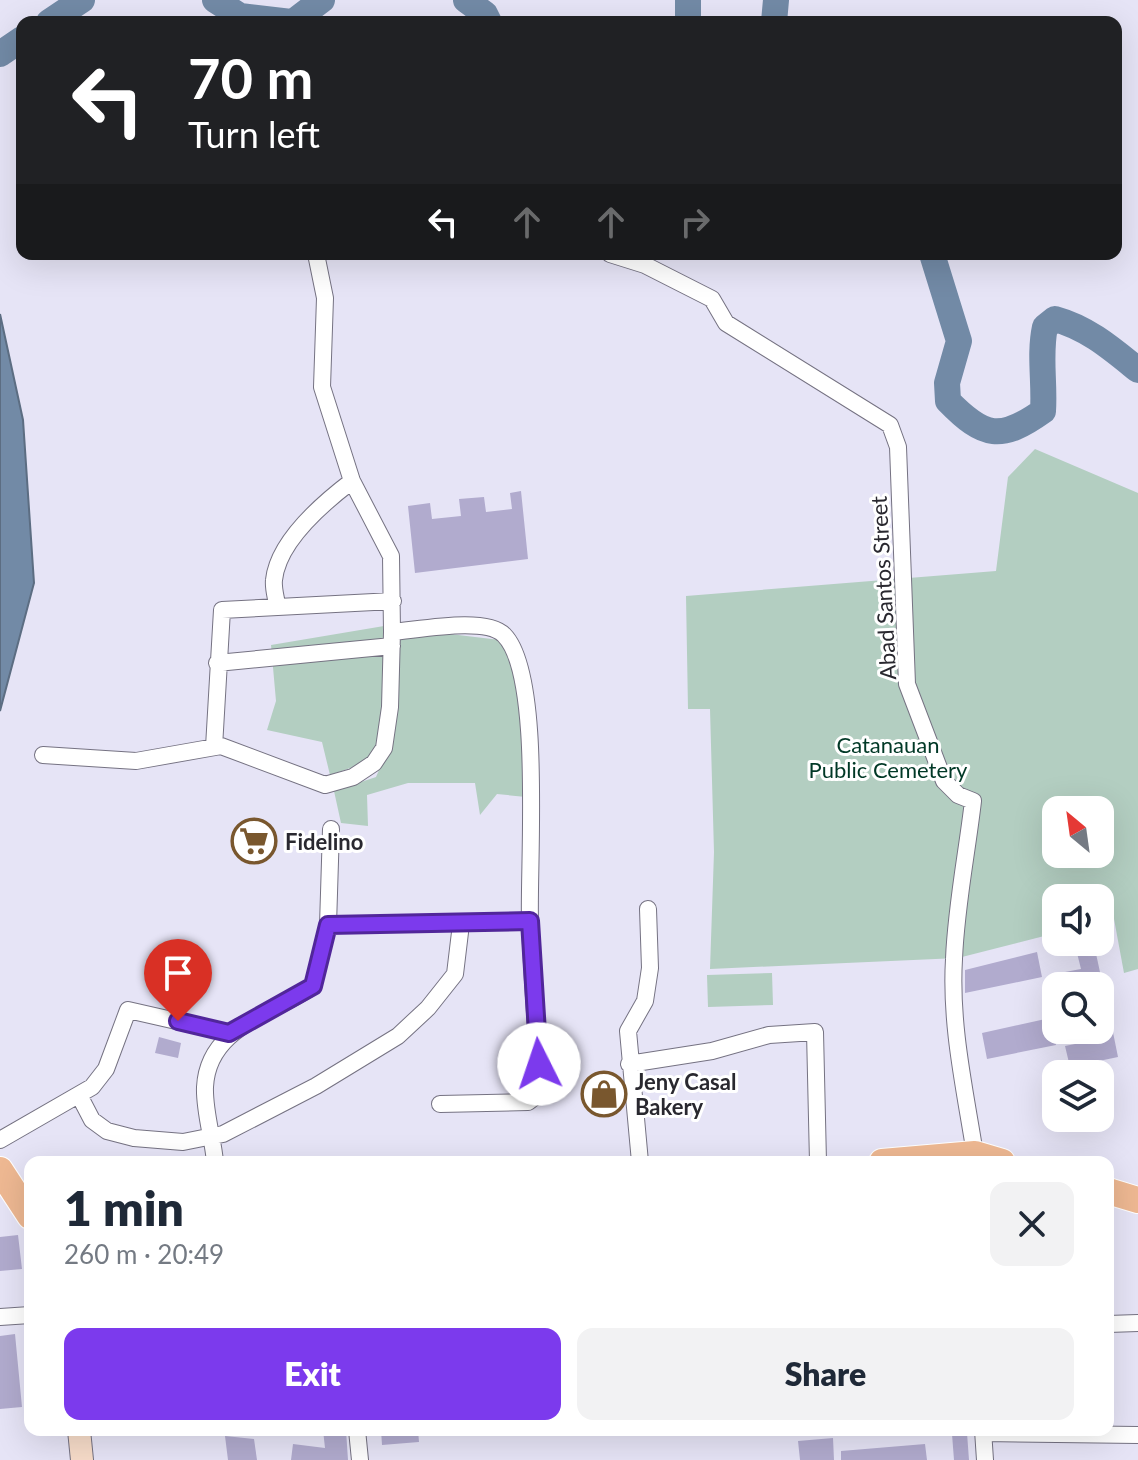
<!DOCTYPE html>
<html lang="en">
<head>
<meta charset="utf-8">
<style>
	:root { --surface:#fff; --page:#f2f2f3; --text:#1f2937; --muted:#747a83; --accent:#7c3aed }
	body { margin:0; font-family:Lato,sans-serif; background:var(--page); color:var(--text); height:100vh; display:flex; flex-direction:column; font-size:30px; white-space:nowrap }
	* { box-sizing:border-box; margin:0 }
	p { font-size:26px; color:var(--muted) }
	.icon { flex:none; width:44px; height:44px; fill:none; stroke:currentColor; stroke-width:2; stroke-linecap:round; stroke-linejoin:round }
	.map { position:relative; flex:1; overflow:hidden }
	.details { position:absolute; left:24px; top:1156px; width:1090px; height:280px; display:flex; flex-direction:column; background:var(--surface); border-radius:16px; box-shadow:0 8px 32px #0002 }
	.details>* { flex:none }
	.guide { position:absolute; left:16px; top:16px; width:1106px; height:244px; border-radius:16px; box-shadow:0 8px 32px #0002; background:#202124; color:#fff; overflow:hidden }
	.needle { width:52px; rotate:331deg }
	.buttons { position:absolute; left:1042px; top:796px; display:grid; gap:16px }
	.buttons a { display:grid; place-items:center; width:72px; height:72px; border-radius:16px; background:var(--surface); box-shadow:0 8px 32px #0002; font-size:40px }
	.pin { position:absolute; display:grid; place-items:center; width:68px; height:68px; color:#fff; margin:-82px -34px; border-radius:50% 50% 50% 0; rotate:-45deg; box-shadow:0 0 8px #0007 }
	.pin .icon { rotate:45deg }
	.me { position:absolute; width:88px; margin:-44px; rotate:356deg; stroke-linejoin:round; filter:drop-shadow(0 0 6px #0008) }
	.turn { display:flex; align-items:center; gap:28px; height:168px; padding:0 40px; font-size:36px }
	.turn .icon { width:104px; height:104px; stroke-width:2.5 }
	.turn b { display:block; font-size:56px; line-height:68px }
	.lanes { display:flex; align-items:center; height:76px; padding:0 40px; background:#0003; justify-content:center; gap:40px; direction:ltr }
	.lanes .off { opacity:.35 }
	.round { display:grid; place-items:center; flex:none; width:84px; height:84px; border-radius:16px; background:var(--page) }
	.summary { display:flex; align-items:center; justify-content:space-between; height:136px; padding:0 40px }
	h1 { font-size:48px; font-weight:800; line-height:60px }
	.primary-button { display:flex; gap:16px; margin-top:auto; padding:16px 40px }
	.primary-button a { flex:1; height:92px; border-radius:16px; background:var(--accent); color:#fff; font-size:32px; font-weight:800; line-height:92px; text-align:center }
	.primary-button a+a { background:var(--page); color:var(--text) }
	.map>svg:first-child { display:block }
</style>
</head>
<body>
<div class="map">
<svg width="1138" height="1460" viewBox="0 0 1138 1460">
	<rect width="100%" height="100%" fill="#e6e4f6"/>
	<path fill="#b3cec1" fill-rule="evenodd" d="M1035,449l103,44v476l-14,4 -10,-54 -14,3v-24h-44v35l-98,25 -248,11 4,-117 -4,-143h-22l-2,-113 310,-25 12,-94zM1056,810h44v44h-44z
		M384,626v122l-22,16 -32,11 -8,-33 -55,-12 9,-29 -5,-56z
		M450,634l50,6 17,30 9,127 -29,-3 -17,21 -5,-32h-67l-41,12 1,31 -27,-3 -7,-32 42,-14 17,-39 3,-101z
		M772,973l1,32 -65,2 -1,-32z"/>
	<path fill="#728aa6" stroke="#5c6d82" stroke-width="2" d="M0,314l23,106 11,163 -34,128z"/>
	<g fill="none" stroke-linecap="round" stroke-linejoin="round">
		<path stroke="#728aa6" stroke-width="26" d="M215,0l25,16 51,6
			M466,0l19,14 4,8
			M688,0v22
			M49,22l33,-22
			M293,22l29,-22
			M774,22l2,-22
			M0,54l22,-15
			M932,254l27,87 -12,42 1,18c36,37 53,40 95,10 2,-29 -4,-56 2,-84l10,-8c33,9 57,30 83,51"/>
	</g>
	<path fill="#b1abce" d="M521,491l7,68 -113,14 -7,-67 22,-3 2,16 29,-3 -2,-17 25,-2 2,15 26,-3 -2,-16z
		M1095,949l8,37h-35l-3,-14 16,-3 -4,-16z
		M1037,952l5,25 -77,16v-23z
		M1105,993l13,64 -48,10 -5,-21 15,-3 -3,-13h23v-36z
		M1050,1018l6,27 -69,14 -5,-26z
		M159,1037l22,6 -3,15 -23,-5z
		M18,1235l4,34 -22,2v-34z
		M15,1334l7,73 -22,2v-73z
		M323,1430h23l2,30h-57l2,-16 32,4z
		M381,1430h37l1,12 -37,3z
		M967,1433l2,27h-15l-2,-26z
		M225,1436l29,3 3,21h-29z
		M833,1438l1,22h-34l-2,-19z
		M925,1444l2,16h-86v-9z"/>
	<g fill="none" stroke-linecap="round" stroke-linejoin="round">
		<g stroke="#757282" stroke-width="18">
			<path id="street" d="M316,254l9,44 -3,89 30,94 39,75 1,76
				M610,254l35,11 67,34 14,24 164,102 8,22 9,237 37,97 14,14 15,6c-6,52 -17,105 -19,158 -4,66 11,131 21,195
				M277,605c-1,-8 -4,-17 -3,-25 4,-39 49,-77 78,-99
				M217,663l175,-17
				M214,747l8,-137 171,-9
				M43,755l93,6 85,-15 104,39 28,-8 21,-14 10,-15 6,-41 2,-75c26,-2 94,-16 112,3 39,39 24,228 26,287 2,57 7,114 10,171l-12,9 -88,2
				M328,925l202,-4
				M629,1064l83,-13 57,-16 46,-3 3,130
				M80,1097l12,23 15,11 27,7 49,4 40,-8 93,-48 82,-50 30,-28 27,-34 6,-50
				M0,1140l92,-53 14,-18 22,-59 101,23
				M215,1162c-2,-24 -11,-51 -10,-75 3,-60 66,-72 108,-101l15,-61 3,-96
				M640,1162l-12,-131 17,-30 5,-33 -2,-59
				M0,1317l30,-2
				M1108,1324l30,-1
				M357,1430l3,30
				M983,1430l2,30
				M983,1433l155,2"/>
		</g>
		<g stroke="#757282" stroke-width="24">
			<path id="secondary" d="M79,1430l3,30"/>
		</g>
		<g stroke="#fff" stroke-width="28">
			<path id="primary" d="M882,1162l93,-8 27,8
				M0,1170l30,46
				M1108,1191l30,9"/>
		</g>
		<use href="#street" stroke="#fff" stroke-width="16"/>
		<use href="#secondary" stroke="#f7dcc9" stroke-width="22"/>
		<use href="#primary" stroke="#eeb892" stroke-width="26"/>
	</g>
	<g fill="none" stroke-linecap="round" stroke-linejoin="round">
		<g stroke="#51269a" stroke-width="20">
			<path id="route" d="M178,1021l51,12 84,-47 15,-61 202,-4 9,143"/>
		</g>
		<use href="#route" stroke="#7c3aed" stroke-width="14"/>
	</g>
	<defs>
		<g id="supermarket-ring" transform="scale(2.3)"><circle r="9.5" fill="#fff" stroke="#79572e" stroke-width="1.5"/><path d="M-6-5.5h2.5l.6 2H6L4.5 2H-2.5L-4.4-4H-6ZM-1.5 3.2a1.3 1.3 0 1 0 .1 0ZM3 3.2a1.3 1.3 0 1 0 .1 0Z" fill="#79572e"/></g>
		<g id="shop-ring" transform="scale(2.3)"><circle r="9.5" fill="#fff" stroke="#79572e" stroke-width="1.5"/><path d="M-5-2.5h2.3a2.7 3.5 0 0 1 5.4 0H5L5.5 6h-11ZM-1.5-2.5h3a1.5 2.3 0 0 0-3 0Z" fill="#79572e"/></g>
	</defs>
	<g fill-rule="evenodd">
		<use href="#supermarket-ring" x="254" y="841"/>
		<use href="#shop-ring" x="604" y="1094"/>
	</g>
	<g text-anchor="middle" dominant-baseline="central" stroke-width="6" stroke-linejoin="round" paint-order="stroke">
		<g font-size="22" fill="#29282f" stroke="#fff">
			<text transform="translate(883 588) rotate(-93)">Abad Santos Street</text>
		</g>
		<g font-size="22" fill="#003826" stroke="#fff">
			<text x="888" y="744">Catanauan<tspan x="888" dy="25">Public Cemetery</tspan></text>
		</g>
		<g font-size="22" font-weight="bold" fill="#29282f" stroke="#fff" text-anchor="start">
			<text x="285" y="841">Fidelino</text>
			<text x="635" y="1081">Jeny Casal<tspan x="635" dy="25">Bakery</tspan></text>
		</g>
	</g>
</svg>
<div class="buttons">
<a><svg class="needle" viewBox="-14 -14 28 28"><path d="M0-13l5 13h-10z" fill="#e53935"/><path d="M0 13l5-13h-10z" fill="#747a83"/></svg></a>
<a><svg class="icon" aria-label="sound" viewBox="0 0 24 24"><path d="M4 9h4l5-4v14l-5-4H4zM17 9q2 3 0 6"/></svg></a>
<a><svg class="icon" aria-label="search" viewBox="0 0 24 24"><circle cx="10" cy="10" r="6"/><path d="M15 15l6 6"/></svg></a>
<a><svg class="icon" aria-label="layers" viewBox="0 0 24 24"><path d="M12 4l9 5-9 5-9-5zM3 14l9 5 9-5"/></svg></a>
</div>
<div class="pin" style="left:178px;top:1021px;background:#d93025"><svg class="icon" aria-label="arrive" viewBox="0 0 24 24"><path d="M6 21V4h12l-3 4 3 4H6"/></svg></div>
<svg class="me" style="left:539px;top:1064px" viewBox="-20 -20 40 40"><circle r="19" fill="#fff"/><path d="M0-13L10 11 0 6-10 11z" fill="#7c3aed"/></svg>
<div class="guide">
<div class="turn"><svg class="icon" aria-label="left" viewBox="0 0 24 24"><path d="M17 20v-9H6M10 6l-5 5 5 5"/></svg><div><b>70 m</b>Turn left</div></div>
<div class="lanes"><svg class="icon" aria-label="left" viewBox="0 0 24 24"><path d="M17 20v-9H6M10 6l-5 5 5 5"/></svg><svg class="icon off" aria-label="ahead" viewBox="0 0 24 24"><path d="M12 20V5M6 11l6-6 6 6"/></svg><svg class="icon off" aria-label="ahead" viewBox="0 0 24 24"><path d="M12 20V5M6 11l6-6 6 6"/></svg><svg class="icon off" aria-label="right" viewBox="0 0 24 24"><path d="M7 20v-9h11M14 6l5 5-5 5"/></svg></div>
</div>
<section class="details">
<div class="summary"><div><h1>1 min</h1><p>260 m · 20:49</p></div><a class="round"><svg class="icon" aria-label="close" viewBox="0 0 24 24"><path d="M6 6l12 12M18 6L6 18"/></svg></a></div>
<div class="primary-button"><a>Exit</a><a>Share</a></div>
</section>
</div>
</body>
</html>
